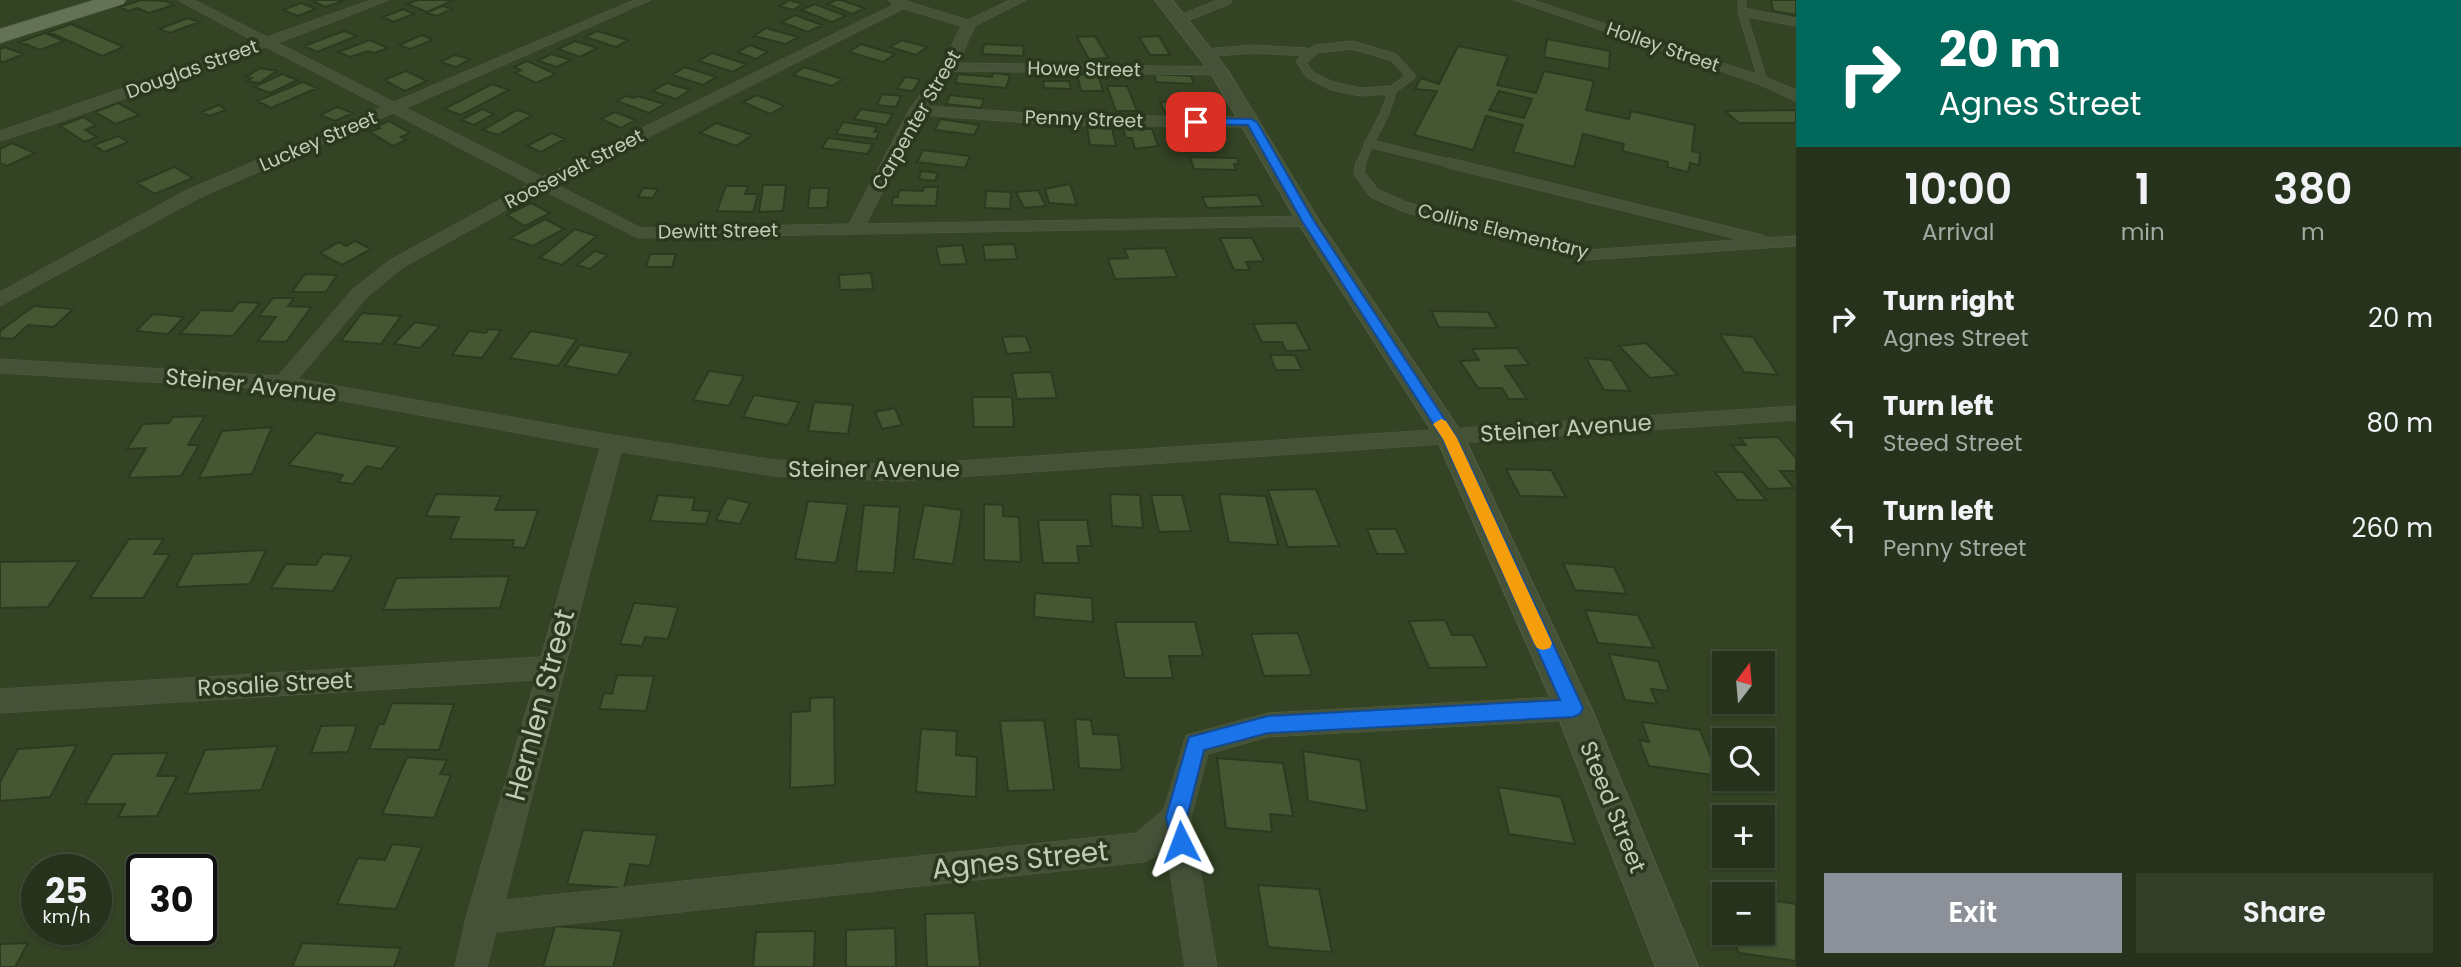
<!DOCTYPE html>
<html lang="en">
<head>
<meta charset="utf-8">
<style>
	:root { --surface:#26321b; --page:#323e28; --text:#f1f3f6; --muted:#a4aaa3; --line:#424d3a; --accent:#8c9099 }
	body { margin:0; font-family:Poppins,sans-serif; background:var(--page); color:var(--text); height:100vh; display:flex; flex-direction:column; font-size:26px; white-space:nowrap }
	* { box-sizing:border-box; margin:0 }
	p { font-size:23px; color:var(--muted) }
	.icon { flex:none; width:38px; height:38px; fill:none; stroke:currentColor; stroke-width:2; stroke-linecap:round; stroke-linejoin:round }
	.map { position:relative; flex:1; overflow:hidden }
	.details { display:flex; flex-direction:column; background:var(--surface); width:665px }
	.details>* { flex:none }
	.banner { background:#00695c; color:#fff; overflow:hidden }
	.needle { width:46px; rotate:16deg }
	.tools { position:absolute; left:1712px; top:651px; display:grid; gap:14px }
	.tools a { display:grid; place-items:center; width:63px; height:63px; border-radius:0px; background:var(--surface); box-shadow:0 2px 5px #0004,0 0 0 2px var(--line); font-size:35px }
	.speed { position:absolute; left:21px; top:854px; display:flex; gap:14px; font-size:35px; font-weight:700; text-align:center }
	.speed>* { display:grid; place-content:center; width:91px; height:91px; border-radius:50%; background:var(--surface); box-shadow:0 2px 5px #0004,0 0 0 2px var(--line); line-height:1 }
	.speed small { font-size:18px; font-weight:400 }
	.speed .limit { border:4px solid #111; border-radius:10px; background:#fff; color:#111 }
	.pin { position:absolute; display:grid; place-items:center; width:60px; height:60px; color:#fff; margin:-30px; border-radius:14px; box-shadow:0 4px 10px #0006 }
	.me { position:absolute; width:77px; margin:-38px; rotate:357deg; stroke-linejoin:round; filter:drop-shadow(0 0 5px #0008) }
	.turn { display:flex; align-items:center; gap:24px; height:147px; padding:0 28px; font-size:32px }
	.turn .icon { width:91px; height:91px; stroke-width:2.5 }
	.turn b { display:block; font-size:49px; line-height:60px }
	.eta { display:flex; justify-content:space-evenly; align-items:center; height:119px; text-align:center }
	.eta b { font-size:42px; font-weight:600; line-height:49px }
	.action { display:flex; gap:14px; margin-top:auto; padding:14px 28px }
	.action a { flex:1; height:80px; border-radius:0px; background:var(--accent); color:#fff; font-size:28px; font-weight:600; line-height:80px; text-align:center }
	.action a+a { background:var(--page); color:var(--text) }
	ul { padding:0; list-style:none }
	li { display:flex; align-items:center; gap:21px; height:105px; padding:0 28px }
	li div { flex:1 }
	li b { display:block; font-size:26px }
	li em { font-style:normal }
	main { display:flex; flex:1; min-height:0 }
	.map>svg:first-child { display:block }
</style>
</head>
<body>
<main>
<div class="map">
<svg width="1796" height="967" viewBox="0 0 1796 967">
	<rect width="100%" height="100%" fill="#334324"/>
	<path fill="#455732" stroke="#2c3a1f" stroke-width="2" fill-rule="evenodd" d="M141,0l25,1 8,4 -25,8 -12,-5 -9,3 -8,-4z
		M311,0h30l2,1 -18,6z
		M418,0h36l-27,12 -20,-8z
		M790,0l13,4 -10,6 -14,-4z
		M836,0h5l23,8 -11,6 -26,-10z
		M1771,0h25v15l-23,-4z
		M301,3l15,6 -18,7 -15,-6z
		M815,4l31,12 -14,6 -31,-12z
		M442,6l10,3 -15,7 -11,-3z
		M403,9l11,5 -21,8 -10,-5z
		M795,15l27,10 -14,7 -27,-10z
		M188,18l11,4 -29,11 -11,-4z
		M71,24l53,23 -22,9 -53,-24z
		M766,28l32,9 -12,7 -32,-8z
		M344,31l13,5 -40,16 -13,-6z
		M597,31l31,9 -12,7 -31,-10z
		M45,33l19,8 -24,9 -20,-8z
		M422,35l11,5 -23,9 -11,-4z
		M1095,36l13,22 -19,1 -12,-22z
		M1159,36l11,19h-20l-11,-18z
		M1547,39l63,12 -1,18 -65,-12z
		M370,40l18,8 -14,5 -6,-2 -18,6 -12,-5z
		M902,40l25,7 -11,8 -26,-8z
		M575,41l22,7 -17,9 -22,-8z
		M861,44l34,10 -12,8 -34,-10z
		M984,44l40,2 -1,10 -41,-2z
		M750,45l18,7 -12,7 -19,-7z
		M1458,46l50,10 -11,29 39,8 8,-22 50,10 -8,29 43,9 2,-8 64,14 -3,26 8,2 -1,12 -9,-2 -2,9 -21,-5 1,-5 -46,-11 2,-7 -41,-10 -9,33 -61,-15 10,-27 -37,-9 -13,34 -59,-15 23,-44 -22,-2 6,-11 18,6zM1499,91l33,8 -8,19 -35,-8z
		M4,47l20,7 -20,8 -4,-1v-12z
		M712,53l34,11 -13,8 -34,-11z
		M551,54l20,6 -14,7 -19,-6z
		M454,55l16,4 -14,8 -16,-5z
		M527,61l29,13 -20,9 -21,-10 6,-3 -7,-3z
		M685,67l31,10 -13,8 -31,-10z
		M804,67l39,12 -11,7 -39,-11z
		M260,68l17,3 -18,12 -12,-2 5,-3 -6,-1z
		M406,71l21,10 -22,10 -21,-11z
		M993,73l17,2 -4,13 -51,-5 3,-9 34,3z
		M282,74l16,6 -28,13 -16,-6z
		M1077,74l21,1 5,16h-22z
		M1154,74l37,2 3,8 -38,-2z
		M905,77l15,2 -7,12 -16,-2z
		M1043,81h26l2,8 -27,-1z
		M303,82l14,6 -46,20 -14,-7z
		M667,83l23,7 -14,9 -24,-8z
		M492,84l17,6 -48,25 -17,-6z
		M1107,86h20l10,25h-21z
		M882,94l19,2 -5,11 -19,-2z
		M757,95l27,11 -14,8 -27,-12z
		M950,95l34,4 -3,9 -35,-4z
		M626,96l7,2 5,-2 26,8 -15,9 -32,-12z
		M1206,101l6,13h-46l-6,-12z
		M118,103l21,12 -23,9 -21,-12z
		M219,105l7,5 -17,6 -8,-4z
		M337,107l16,6 -18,8 -15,-6z
		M482,109l12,5 -20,11 -13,-5z
		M861,109l32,5 -7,11 -32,-6z
		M517,110l15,5 -34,20 -15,-5z
		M1796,110v13h-57l-14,-12z
		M615,112l20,8 -14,8 -20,-9z
		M83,117l13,8 -11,5 12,7 -12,5 -25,-16z
		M940,119l39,6 -5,10 -39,-5z
		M389,121l21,12 -9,4 5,3 -13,6 -23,-14 10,-4 -3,-2z
		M843,122l34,5 -3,5h5l-3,7 -40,-5z
		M716,123l36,12 -16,11 -36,-13z
		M1177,126l42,2 3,11 -43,-2z
		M1087,127l25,1 4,18 -26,-1z
		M1123,128l29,1 6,17 -23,3 -3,-11h-6z
		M552,133l13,6 -24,13 -14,-6z
		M118,136l10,6 -24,10 -10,-7z
		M828,138l45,6 -6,10 -45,-6z
		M12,143l23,10 -28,13 -7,-3v-14z
		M923,150l47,6 -5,12 -48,-6z
		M1190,157l47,1 2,6h-5l2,6 -42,-1z
		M174,167l19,11 -38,16 -18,-11z
		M921,171l17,2 -3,8 -16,-2z
		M1070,184l7,21 -28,-2 -4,-14z
		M763,185h23l-3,26 -24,1z
		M726,186h22l-3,8h13l-5,18 -36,-1z
		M924,187h14l-2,19 -44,-1 1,-8h5l1,-7 24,1z
		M643,188l15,1 -5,9 -15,-1z
		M810,188h19l-2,20h-19z
		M1038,190l8,16 -22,2 -8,-16z
		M986,191l25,1 -1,17 -25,-1z
		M1258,195l5,11 -56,2 -5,-11z
		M531,203l19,10 -25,13 -18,-11z
		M545,219l19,10 -31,17 -23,-8z
		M575,229l22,7 -35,29 -22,-7z
		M1220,238h32l12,23 -18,1 4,8h-16z
		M355,241l16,8 -29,16 -22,-12 19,-11 7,4z
		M1014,244l3,15 -32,1 -2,-15z
		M962,245l5,19 -27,1 -4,-18z
		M1165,248l12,29 -62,2 -7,-20 20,-1 -4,-9z
		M595,251l13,4 -18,14 -13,-4z
		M650,254h26l-4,13h-26z
		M871,273l2,16 -33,1 -1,-15z
		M305,274l32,1 -11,17h-34z
		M273,298h21l-6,8 23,1 -25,35 -28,-1 18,-24 -17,-1z
		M239,302l21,1 -27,33 -53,-2 21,-24 31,1z
		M34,306l39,3 -19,18 -26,-2 -15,14 -13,-1v-7z
		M1431,311l57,1 9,16 -58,-1z
		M362,313l39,3 -20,28 -40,-3z
		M153,314l31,3 -16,17 -32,-3z
		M415,322l25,4 -20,22 -26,-4z
		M1296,323l14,27 -24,1 -4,-9h-20l-9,-18z
		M488,329l13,1 -19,28 -30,-3 17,-24 17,2z
		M531,331l46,8 -19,27 -48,-8z
		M1720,334l33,3 25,38 -34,-3z
		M1026,336l5,16 -24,2 -5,-17z
		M1646,343l32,32 -28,3 -31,-32z
		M580,345l51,8 -14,22 -52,-9z
		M1517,348l12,17 -24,1 22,33h-18l-7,-11h-24l-18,-27 19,-1 -7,-11z
		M1270,355h25l7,15h-26z
		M1586,358l25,2 19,31 -26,-1z
		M709,371l35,5 -15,30 -36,-6z
		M1051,372l6,26 -40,1 -5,-26z
		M754,395l45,7 -11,23 -45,-8z
		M972,397h40l2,30h-40z
		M814,402l39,3 -5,29 -40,-3z
		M895,408l7,17 -20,4 -7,-17z
		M205,416l-17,29h11l-18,31 -53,2 18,-30 -19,1 16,-25 26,-1 4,-6z
		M272,427l-20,47 -53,4 23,-47z
		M316,433l82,14 -17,22 -14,-3 -14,18 -15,-2 5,-7 -55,-10z
		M1778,437l18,21v13h-16l14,17 -26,1 -36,-44h14l-6,-7z
		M1506,469l45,1 15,27 -46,-1z
		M1715,472h28l23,28h-29z
		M1316,489l23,57 -51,1 -20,-57z
		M436,494l65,2 -6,14h43l-13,38 -13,-1 2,-7 -64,-1 9,-22 -33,-1z
		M1110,494l30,1 3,33 -31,-2z
		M1219,494l47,2 12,49 -49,-3z
		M658,495l37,3 -3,12 18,1 -4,13 -56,-3z
		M1151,495h31l9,36 -32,1z
		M727,498l23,5 -10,21 -24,-4z
		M808,501l40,3 -12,59 -41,-4z
		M984,504l19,1v11l16,1 2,45 -37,-2z
		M864,505l36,2 -6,66 -38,-2z
		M924,505l38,5 -9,54 -40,-5z
		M1038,520h49l4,26h-14l2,17h-36z
		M1367,529h29l11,25h-30z
		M129,539h35l-10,15h16l-27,44h-53z
		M266,550l-16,34 -74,3 17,-33z
		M323,554l29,2 -19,35 -62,-3 15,-24 30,1z
		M79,561l-31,46 -48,1v-46z
		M1563,563l51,4 13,27 -52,-4z
		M509,576l-9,32 -117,2 13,-32z
		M1035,593l57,5 1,24 -59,-5z
		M634,603l44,4 -10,32 -23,-2 -3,9 -22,-2z
		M1585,610l53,5 16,33 -56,-5z
		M1445,620l7,15h21l15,32 -59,1 -20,-47z
		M1115,622h80l8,34h-34l4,22h-48z
		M1298,633l14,42 -48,1 -13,-42z
		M1609,654l49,7 11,30 -18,-2 6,15 -32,-4z
		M617,675l37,1 -8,35 -47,-2 5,-16 8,1z
		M834,697l1,88 -45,3 1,-76 19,-1v-13z
		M392,703l62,1 -15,46 -70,-1 10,-25h5z
		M1075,719l16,1 2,14 25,1 4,35 -43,-2z
		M1044,720l10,70 -46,1 -8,-70z
		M1642,722l58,8 19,46 -70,-10 -10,-26 10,2z
		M357,725l-9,27 -37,1 10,-27z
		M921,729l36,2 -1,24 21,2 -1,40 -60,-5z
		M77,745l-27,52 -50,4v-19l18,-33z
		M278,746l-17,44 -75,4 19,-44z
		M1303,751l57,9 7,51 -59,-10z
		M168,753l-11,23h20l-20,40 -39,1 7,-13h-40l28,-50z
		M407,757l40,3 -7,14 11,1 -17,43 -52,-4z
		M1217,758l66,5 10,53 -23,-2 2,18 -46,-4z
		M1498,787l63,10 14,47 -66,-10z
		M583,830l74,5 -7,31 -20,-2 -6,24 -57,-4z
		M392,844l30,3 -26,62 -59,-5 21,-46 27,2z
		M1258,885l61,4 13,63 -64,-5z
		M1762,899l34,5v57l-57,-8 -9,-20h32z
		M975,913l5,54h-53l-2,-53z
		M555,926l67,5 -9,36h-70z
		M895,928l1,39h-50v-37z
		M815,931l-1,36h-61l3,-35z
		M28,943l-13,24h-15v-23z
		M302,943l99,5 -7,19h-102z"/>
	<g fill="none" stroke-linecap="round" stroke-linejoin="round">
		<g stroke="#515f45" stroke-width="9">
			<path id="service-far1" d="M1742,0v12l21,69
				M1742,12l54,10
				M1179,20l49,-20
				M1352,45l41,12 18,19 -19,14 -31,2 -29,-6 -22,-11 -9,-13 15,-13z
				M1204,53l49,-4 53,3
				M1368,143l89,22
				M1361,165c7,-27 26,-47 31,-75"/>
		</g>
		<g stroke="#515f45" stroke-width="11">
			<path id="service" d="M1361,163l-2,10 15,20 31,14 181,48 210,-14
				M1449,163l313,77"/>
		</g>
		<g stroke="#515f45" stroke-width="1">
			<path id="minor" d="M178,0h16l73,37 104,-37h18l-111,43 116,59 240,-102h17l-245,108 136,69 351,-172 -5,-5h15l65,20 42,-20h16l-51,26 -17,37 261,4 7,4 -7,4 -266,-4 -26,35 130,9 194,2 8,5 -8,5 -194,-2 -135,-10 -56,109 442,-8 9,5 -9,5 -670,12 -96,-48 -140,78 -35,29 -69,82 314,56 163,25 124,5 897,-59v14l-897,61 -124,-5 -154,-24 -116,448 631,-67 28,-24 22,-74 82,-22 305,-17 10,3 4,9 -4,9 -10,3 -305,17 -60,17 -17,63 26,150h-32l-19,-121 -12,11 -11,5 -647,70 -9,35h-32l11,-49 69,-238 -535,33v-24l541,-32 59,-209 -317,-58 -283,-17v-14l278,17 75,-87 37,-29 139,-76 -136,-71 -194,85 -199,108v-14l187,-102 195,-83 -116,-60 -203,74 -63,20v-10l255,-89zM904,9l57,17 -19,40 -33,44 -60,114 -208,4 -86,-44z
				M1514,0h19l235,78 28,12v11l-38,-17z"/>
		</g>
		<g stroke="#515f45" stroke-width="2">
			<path id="tertiary" d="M1155,0h17l56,71 91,150 145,216 127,271 107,259h-42l-101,-259 -118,-269 -140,-218 -86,-148z"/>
		</g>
		<g stroke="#515f45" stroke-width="1">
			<path id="primary" d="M94,0h32l-3,4 -123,39v-14z"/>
		</g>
		<use href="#service-far1" stroke="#455238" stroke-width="8"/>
		<use href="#service" stroke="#455238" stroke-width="10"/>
		<use href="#minor" fill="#455238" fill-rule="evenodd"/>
		<use href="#tertiary" fill="#455238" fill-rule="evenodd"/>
		<use href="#primary" fill="#647256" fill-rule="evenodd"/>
	</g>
	<path fill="#1a73e8" stroke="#114b97" stroke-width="2" d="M1196,118l55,1 6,3 57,99 143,217 126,270 -3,6 -7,3 -305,16 -64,17 -17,67 4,25 -3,7 -7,3 -8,-3 -7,-32 23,-80 79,-21 292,-16 -117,-261 -141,-218 -54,-96 -56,-1v-5z"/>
	<path fill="#f59e0b" d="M1441,419l5,2 11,17 95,205 -2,5 -7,2 -6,-2 -3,-5 -91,-204 -10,-15z"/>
	<g text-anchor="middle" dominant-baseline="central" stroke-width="7" stroke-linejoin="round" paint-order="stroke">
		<g font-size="19" fill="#c0ccb5" stroke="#2a381d">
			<text transform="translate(1663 47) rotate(19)">Holley Street</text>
			<text transform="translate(192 69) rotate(-20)">Douglas Street</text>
			<text transform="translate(1084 69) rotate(1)">Howe Street</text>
			<text transform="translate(1084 119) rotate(2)">Penny Street</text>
			<text transform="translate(916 120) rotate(-60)">Carpenter Street</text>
			<text transform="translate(318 141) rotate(-23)">Luckey Street</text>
			<text transform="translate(574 169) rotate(-27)">Roosevelt Street</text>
			<text transform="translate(718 231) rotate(-1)">Dewitt Street</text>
			<text transform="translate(1503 231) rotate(14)">Collins Elementary</text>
		</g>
		<g font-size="23" fill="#c0ccb5" stroke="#2a381d">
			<text transform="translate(251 385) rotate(6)">Steiner Avenue</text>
			<text transform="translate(1566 428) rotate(-4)">Steiner Avenue</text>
			<text x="874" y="469">Steiner Avenue</text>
			<text transform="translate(275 684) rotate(-3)">Rosalie Street</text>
			<text transform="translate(1613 807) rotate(68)">Steed Street</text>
		</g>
		<g font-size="28" fill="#c0ccb5" stroke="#2a381d">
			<text transform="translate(540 705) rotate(-75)">Hernlen Street</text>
			<text transform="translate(1020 860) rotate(-6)">Agnes Street</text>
		</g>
	</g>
</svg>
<div class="tools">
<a><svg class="needle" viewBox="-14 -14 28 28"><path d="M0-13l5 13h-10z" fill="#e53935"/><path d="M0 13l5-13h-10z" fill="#a4aaa3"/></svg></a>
<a><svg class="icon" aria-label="search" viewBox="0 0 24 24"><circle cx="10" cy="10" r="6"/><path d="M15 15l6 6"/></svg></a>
<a>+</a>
<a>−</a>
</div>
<div class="speed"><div>25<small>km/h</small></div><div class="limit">30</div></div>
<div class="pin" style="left:1196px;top:122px;background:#d93025"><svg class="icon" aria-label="arrive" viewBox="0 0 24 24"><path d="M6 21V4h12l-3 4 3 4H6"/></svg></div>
<svg class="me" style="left:1181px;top:842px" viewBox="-20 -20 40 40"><path d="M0-17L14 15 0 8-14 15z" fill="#1a73e8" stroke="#fff" stroke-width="4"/></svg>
</div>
<section class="details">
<div class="banner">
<div class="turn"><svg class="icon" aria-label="right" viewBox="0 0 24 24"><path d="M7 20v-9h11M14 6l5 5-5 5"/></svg><div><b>20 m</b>Agnes Street</div></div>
</div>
<div class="eta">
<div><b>10:00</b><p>Arrival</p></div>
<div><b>1</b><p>min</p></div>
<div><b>380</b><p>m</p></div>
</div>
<ul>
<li><svg class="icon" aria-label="right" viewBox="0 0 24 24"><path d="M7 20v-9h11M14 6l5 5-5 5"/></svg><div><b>Turn right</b><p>Agnes Street</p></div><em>20 m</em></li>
<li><svg class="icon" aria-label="left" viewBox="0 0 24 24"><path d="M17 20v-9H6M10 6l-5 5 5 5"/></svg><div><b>Turn left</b><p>Steed Street</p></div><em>80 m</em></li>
<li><svg class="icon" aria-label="left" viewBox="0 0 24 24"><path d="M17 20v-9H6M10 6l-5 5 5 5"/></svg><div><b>Turn left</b><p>Penny Street</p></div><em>260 m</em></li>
</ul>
<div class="action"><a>Exit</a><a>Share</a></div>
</section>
</main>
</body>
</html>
